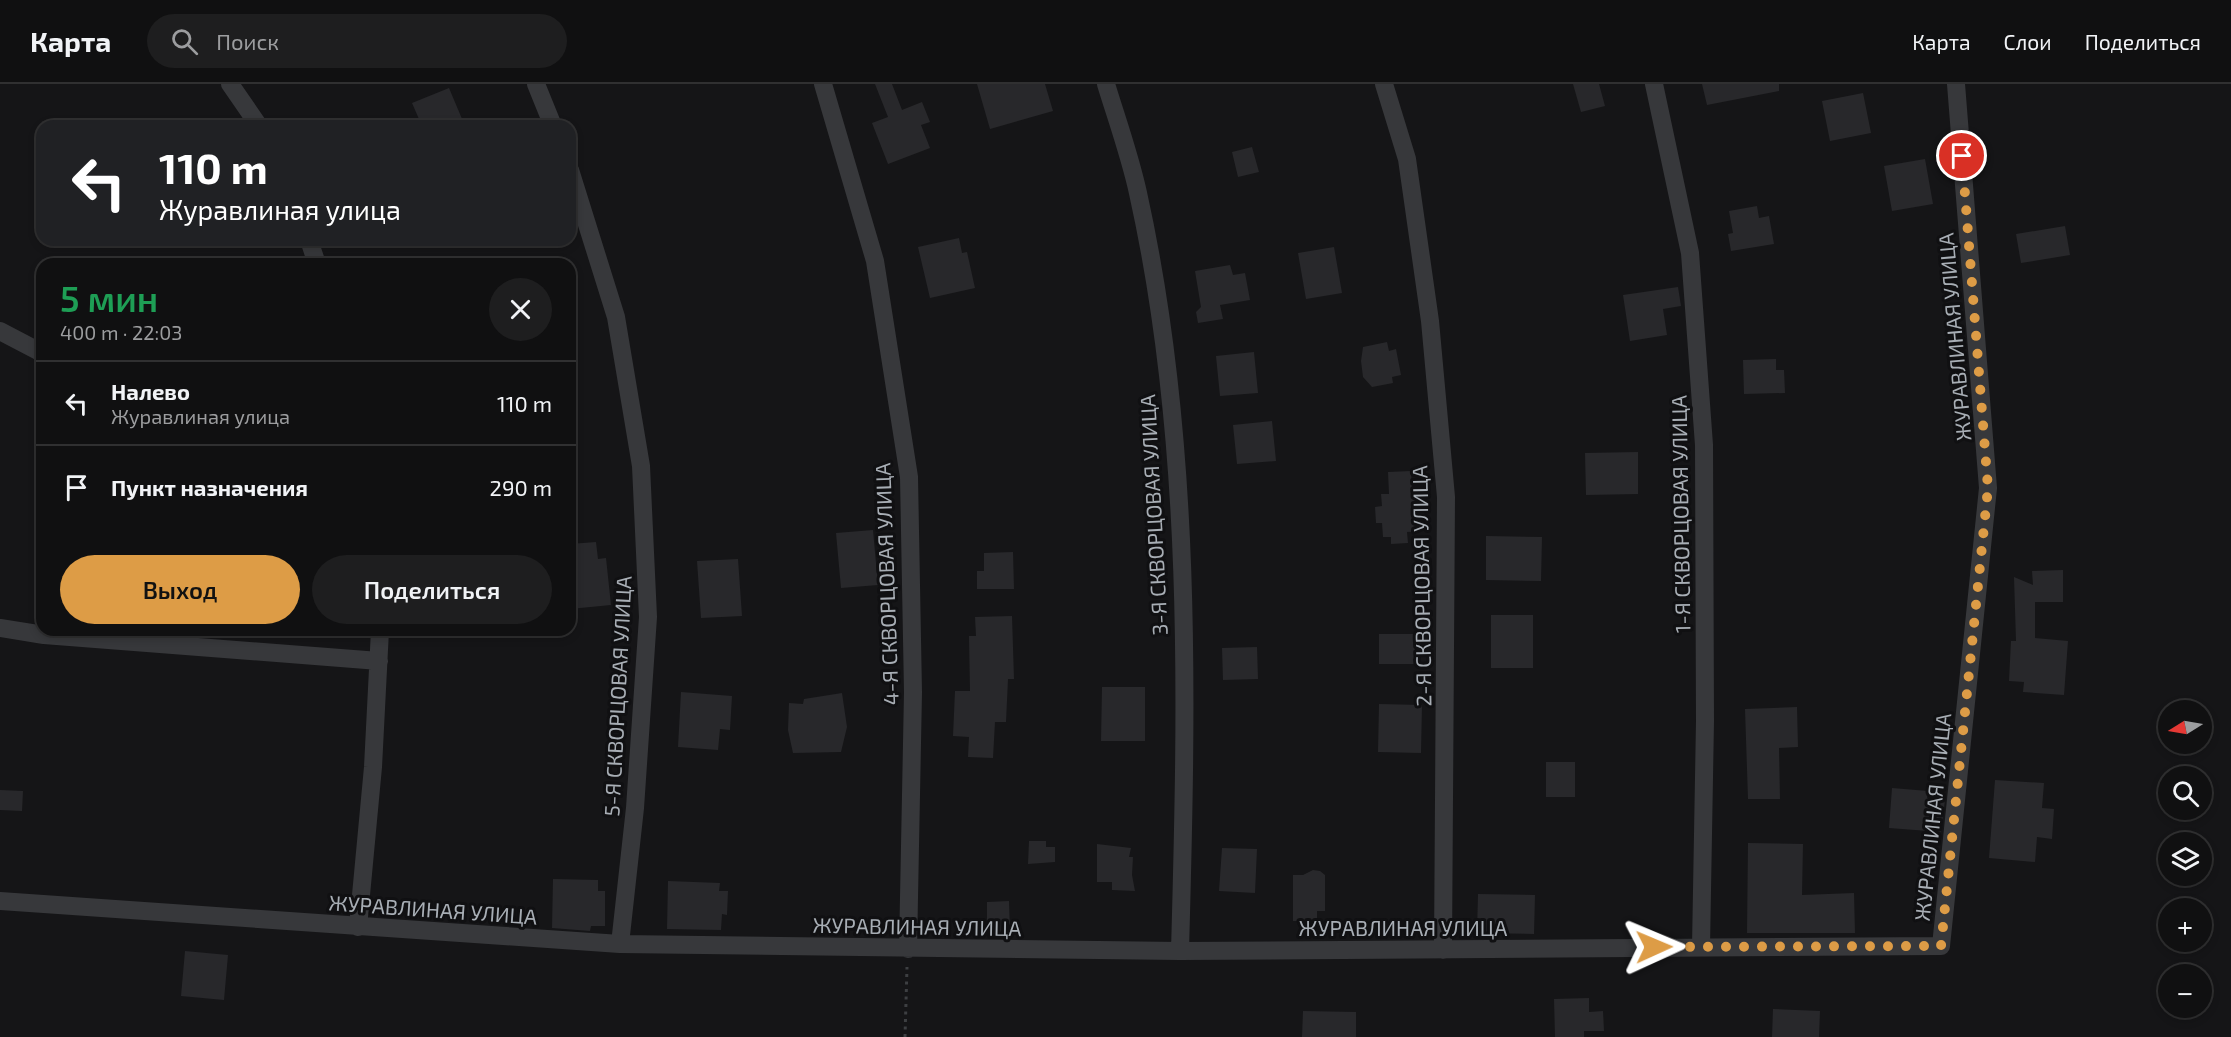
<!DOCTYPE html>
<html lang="ru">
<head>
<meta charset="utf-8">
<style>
	:root { --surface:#101011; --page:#1e1e1f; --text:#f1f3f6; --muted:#9c9d9f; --line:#303031; --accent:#dd9c46 }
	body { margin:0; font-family:"Exo 2",sans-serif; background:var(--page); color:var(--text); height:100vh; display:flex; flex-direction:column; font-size:22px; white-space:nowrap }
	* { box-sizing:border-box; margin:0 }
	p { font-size:20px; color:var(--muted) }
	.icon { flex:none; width:33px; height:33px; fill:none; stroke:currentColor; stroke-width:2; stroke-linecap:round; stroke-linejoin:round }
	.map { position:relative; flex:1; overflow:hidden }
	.panel { position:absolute; left:36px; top:174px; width:540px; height:378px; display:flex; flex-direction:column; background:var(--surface); border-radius:18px; box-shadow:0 3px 9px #0003,0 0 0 2px var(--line) }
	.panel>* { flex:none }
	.top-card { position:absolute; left:36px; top:36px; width:540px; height:126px; border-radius:18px; box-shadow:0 3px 9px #0003,0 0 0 2px var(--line); background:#202124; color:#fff; overflow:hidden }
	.needle { width:39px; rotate:259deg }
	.fabs { position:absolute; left:2158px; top:616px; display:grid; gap:12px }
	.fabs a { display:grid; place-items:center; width:54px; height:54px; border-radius:50%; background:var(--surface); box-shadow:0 3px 9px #0003,0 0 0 2px var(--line); font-size:30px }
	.pin { position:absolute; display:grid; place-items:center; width:51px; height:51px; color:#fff; margin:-26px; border:3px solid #fff; border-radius:50%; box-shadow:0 2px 6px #0007 }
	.me { position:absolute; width:66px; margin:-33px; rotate:89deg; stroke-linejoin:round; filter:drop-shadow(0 0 4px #0008) }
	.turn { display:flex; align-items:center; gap:21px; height:126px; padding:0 24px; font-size:27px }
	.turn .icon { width:78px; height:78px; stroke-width:2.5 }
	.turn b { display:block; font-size:42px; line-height:51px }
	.round { display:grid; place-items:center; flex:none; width:63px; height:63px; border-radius:32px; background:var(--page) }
	.overview { display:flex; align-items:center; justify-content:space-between; height:102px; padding:0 24px }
	h1 { font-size:36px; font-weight:600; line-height:45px; color:#1e9e55 }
	.action { display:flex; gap:12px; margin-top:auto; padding:12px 24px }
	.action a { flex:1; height:69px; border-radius:36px; background:var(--accent); color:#111; font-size:24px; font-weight:600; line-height:69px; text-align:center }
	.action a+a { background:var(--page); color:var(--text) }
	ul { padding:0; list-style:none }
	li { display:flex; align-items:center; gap:18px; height:84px; padding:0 24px; border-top:2px solid var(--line) }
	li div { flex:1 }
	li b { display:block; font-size:22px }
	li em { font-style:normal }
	header { display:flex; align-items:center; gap:36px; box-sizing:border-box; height:84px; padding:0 30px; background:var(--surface); border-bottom:2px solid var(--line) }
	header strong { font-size:28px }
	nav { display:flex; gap:33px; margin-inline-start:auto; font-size:21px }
	.search { width:420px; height:54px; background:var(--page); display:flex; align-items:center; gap:15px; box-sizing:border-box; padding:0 21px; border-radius:33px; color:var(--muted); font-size:22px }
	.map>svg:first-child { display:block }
</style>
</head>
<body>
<header>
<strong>Карта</strong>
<div class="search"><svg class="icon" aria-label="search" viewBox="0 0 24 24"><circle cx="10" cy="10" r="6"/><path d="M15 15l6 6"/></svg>Поиск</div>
<nav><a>Карта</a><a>Слои</a><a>Поделиться</a></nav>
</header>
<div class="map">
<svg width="2231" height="953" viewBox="0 0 2231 953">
	<rect width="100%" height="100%" fill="#151517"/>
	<path fill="#28282b" d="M875,0h17l10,26 20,-8 8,20 -9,3 9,23 -42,16 -16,-41 16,-6z
		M977,0h68l8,27 -63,18z
		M1573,0h26l6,22 -24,6z
		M1702,0h77v7l-72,14z
		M449,4l16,38h-43l-10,-23z
		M1863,9l8,40 -41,8 -8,-40z
		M1252,63l7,25 -21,5 -6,-25z
		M1925,75l8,45 -41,7 -8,-45z
		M1757,122l2,12 10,-2 5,28 -43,7 -3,-17 5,-1 -4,-22z
		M2065,142l5,29 -49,8 -5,-29z
		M959,154l3,15 5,-1 8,36 -45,10 -12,-51z
		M1334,163l8,46 -36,6 -8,-46z
		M1230,181l3,10 12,-2 5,27 -30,5 3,14 -25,4 -2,-11 5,-5 -6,-36z
		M1678,203l3,19 -18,3 4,26 -37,6 -7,-46z
		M1387,258l2,9 7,-2 5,26 -9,2 1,6 -21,4 -9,-10 -2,-16 2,-14z
		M1254,268l4,41 -38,3 -4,-40z
		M1776,275v11h8l1,23 -41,1 -1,-34z
		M1272,337l4,40 -39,3 -4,-39z
		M1638,368v42l-52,1 -1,-42z
		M1411,387l1,18 11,-1 2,43 -18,1 1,11 -17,1v-7h-8l-1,-14h-6l-1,-16 7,-1 -1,-12h8l-1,-22z
		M873,446l5,55 -37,3 -5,-55z
		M1486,452l56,1 -1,44 -55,-1z
		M596,458l2,17 8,-1 5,47 -41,4v-65z
		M1013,468l1,37h-37v-18h7v-18z
		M738,475l4,57 -41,2 -4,-57z
		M2063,486v32h-28v36l33,3 -4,54 -41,-3 1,-10 -15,-1 2,-40h5l-2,-64 19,8 -1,-14z
		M1491,531h42v53h-42z
		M1012,532l2,63h-6l-2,43h-11l-2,36 -25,-1 1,-20 -16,-1 2,-45h15l-1,-55h7l-1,-19z
		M1379,550h36v30h-36z
		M1257,563l1,32 -35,1 -1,-32z
		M1102,603h43v54h-44z
		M681,608l51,4 -2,34 -10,-1 -2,21 -40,-3z
		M842,609l5,34 -6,25 -48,1 -5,-23 1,-27 14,1 1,-5z
		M1379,620l43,1 -1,48 -43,-1z
		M1797,623l1,40 -19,1 1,51h-32l-3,-90z
		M1546,678h29v35h-29z
		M1995,696l49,3 -2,25 12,1 -2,30 -15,-2 -2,25 -46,-4z
		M1892,704l36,3 -1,7 18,2 -4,32 -52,-4z
		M0,706l23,1 -1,20 -22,-1z
		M1029,757h17v6h9v15l-27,2z
		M1748,759l55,1 -1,51 52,-2 1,40h-108z
		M1097,760l34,4 -2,9h4l-1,18 3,16 -23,-1v-8h-15z
		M1222,764l35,1 -2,44 -36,-2z
		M1313,786l7,1 5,4v36h-8v10h-24v-46h10z
		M553,795l45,1v11h7v35h-14l-1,5 -38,-3z
		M668,797l52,2 -1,8h9l-1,24 -5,-1 -1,16 -54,-1z
		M1478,810l57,1 -1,39 -57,-1z
		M1009,817l1,31h-23v-30z
		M185,867l43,4 -4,45 -43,-4z
		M1589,914v14l14,-1 1,20h-20v6h-29l-1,-38z
		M1773,925l47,2 -1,26h-47z
		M1303,927l53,1v25h-54z"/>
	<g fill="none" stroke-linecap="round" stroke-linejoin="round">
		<path stroke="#3d3f42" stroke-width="3" stroke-dasharray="3 4.5" stroke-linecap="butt" d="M905,953l2,-70"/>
		<path stroke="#37383b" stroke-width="18" d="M230,0l29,42
			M536,0l17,42
			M823,0l52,177 34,216 4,215 -5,257
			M1106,0c11,36 24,72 32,109 55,248 49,506 42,758
			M1384,0l23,75 23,162 16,176 -3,453
			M1654,0l36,169 14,192 1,276 -4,226
			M570,86l46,147 25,149 7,151 -13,191 -15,136
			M309,156l8,24
			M0,247l42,22
			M0,544l44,7 335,26
			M0,817l620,43 560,7 761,-5 47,-458 -32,-404
			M358,843l15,-160 7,-137"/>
	</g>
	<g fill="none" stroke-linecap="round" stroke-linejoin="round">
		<path stroke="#dd9c46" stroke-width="10" stroke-dasharray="0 18" d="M1654,863l287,-1 47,-458 -26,-332"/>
	</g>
	<g text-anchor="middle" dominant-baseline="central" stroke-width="6" stroke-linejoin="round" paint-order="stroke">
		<g font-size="21" fill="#a8aeb5" stroke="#101012">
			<text transform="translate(1954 253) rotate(-95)">ЖУРАВЛИНАЯ УЛИЦА</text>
			<text transform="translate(1680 430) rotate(-91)">1-Я СКВОРЦОВАЯ УЛИЦА</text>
			<text transform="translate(1153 431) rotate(-93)">3-Я СКВОРЦОВАЯ УЛИЦА</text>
			<text transform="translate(886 500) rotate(-92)">4-Я СКВОРЦОВАЯ УЛИЦА</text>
			<text transform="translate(1421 502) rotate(-91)">2-Я СКВОРЦОВАЯ УЛИЦА</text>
			<text transform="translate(617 612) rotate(-87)">5-Я СКВОРЦОВАЯ УЛИЦА</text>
			<text transform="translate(1932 733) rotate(-84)">ЖУРАВЛИНАЯ УЛИЦА</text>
			<text transform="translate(433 825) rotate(4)">ЖУРАВЛИНАЯ УЛИЦА</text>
			<text transform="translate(917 842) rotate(1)">ЖУРАВЛИНАЯ УЛИЦА</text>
			<text x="1403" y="843">ЖУРАВЛИНАЯ УЛИЦА</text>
		</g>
	</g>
</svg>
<div class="fabs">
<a><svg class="needle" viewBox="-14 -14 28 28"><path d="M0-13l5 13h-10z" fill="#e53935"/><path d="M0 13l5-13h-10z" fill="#9c9d9f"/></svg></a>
<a><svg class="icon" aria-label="search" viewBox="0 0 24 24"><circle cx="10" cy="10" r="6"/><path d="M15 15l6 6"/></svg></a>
<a><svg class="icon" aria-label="layers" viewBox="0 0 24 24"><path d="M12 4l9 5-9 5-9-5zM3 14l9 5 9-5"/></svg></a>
<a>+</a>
<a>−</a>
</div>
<div class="pin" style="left:1962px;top:72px;background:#d93025"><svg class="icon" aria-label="arrive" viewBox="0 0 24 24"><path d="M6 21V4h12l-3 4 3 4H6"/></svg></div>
<svg class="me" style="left:1654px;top:863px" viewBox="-20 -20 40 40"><path d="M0-17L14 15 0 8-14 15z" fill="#dd9c46" stroke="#fff" stroke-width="4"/></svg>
<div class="top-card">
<div class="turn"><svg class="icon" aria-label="left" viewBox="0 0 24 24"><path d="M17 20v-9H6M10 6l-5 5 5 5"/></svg><div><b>110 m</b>Журавлиная улица</div></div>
</div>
<section class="panel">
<div class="overview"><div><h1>5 мин</h1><p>400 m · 22:03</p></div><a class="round"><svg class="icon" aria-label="close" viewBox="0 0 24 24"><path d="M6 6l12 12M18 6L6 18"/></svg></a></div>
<ul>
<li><svg class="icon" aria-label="left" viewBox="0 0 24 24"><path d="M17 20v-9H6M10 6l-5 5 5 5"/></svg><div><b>Налево</b><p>Журавлиная улица</p></div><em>110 m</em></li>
<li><svg class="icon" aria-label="arrive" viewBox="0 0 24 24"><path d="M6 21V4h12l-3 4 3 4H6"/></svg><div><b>Пункт назначения</b></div><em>290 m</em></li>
</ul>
<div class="action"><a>Выход</a><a>Поделиться</a></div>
</section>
</div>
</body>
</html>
